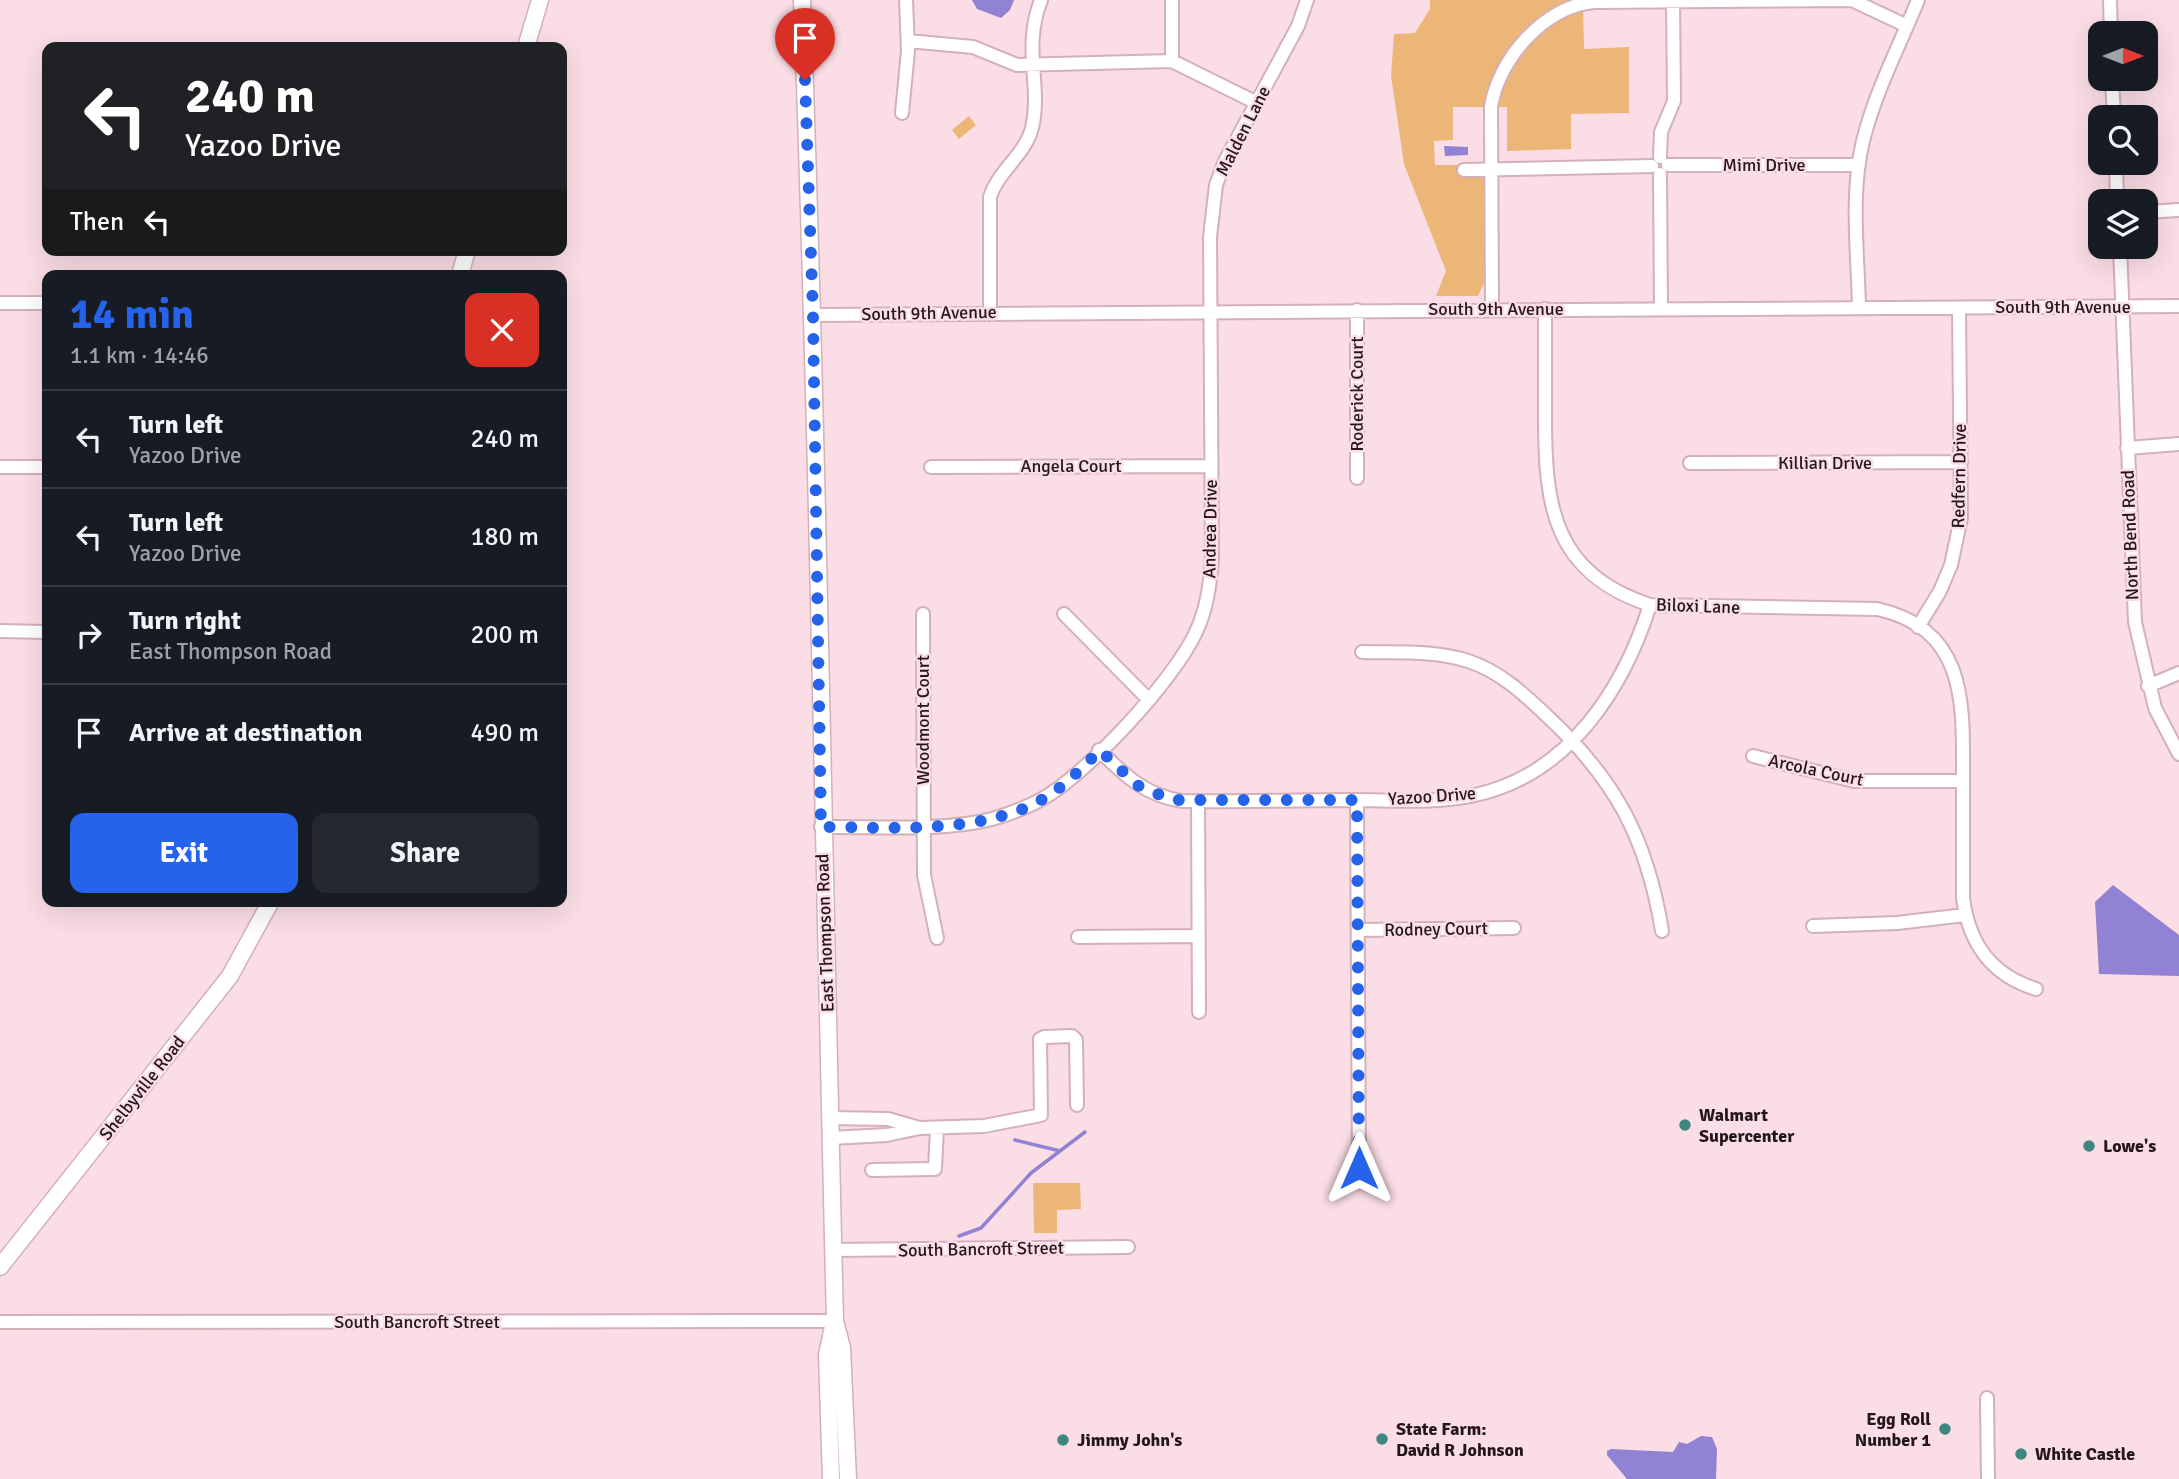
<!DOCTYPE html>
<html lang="en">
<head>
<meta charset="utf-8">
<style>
	:root { --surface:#171b24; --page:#242831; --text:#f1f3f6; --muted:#9ea1a6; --line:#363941; --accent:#2563eb }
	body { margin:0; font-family:Signika,sans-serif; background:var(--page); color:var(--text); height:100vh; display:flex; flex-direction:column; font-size:26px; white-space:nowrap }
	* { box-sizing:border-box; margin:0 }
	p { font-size:23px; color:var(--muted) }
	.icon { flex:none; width:38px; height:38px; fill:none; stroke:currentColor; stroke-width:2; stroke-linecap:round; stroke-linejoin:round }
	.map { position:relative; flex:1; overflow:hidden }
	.side { position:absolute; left:42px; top:270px; width:525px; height:637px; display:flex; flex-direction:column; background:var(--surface); border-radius:14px; box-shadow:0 7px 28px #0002 }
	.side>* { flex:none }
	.guide { position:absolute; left:42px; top:42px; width:525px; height:214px; border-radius:14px; box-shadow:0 7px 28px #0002; background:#202124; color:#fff; overflow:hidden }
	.needle { width:46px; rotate:90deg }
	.tools { position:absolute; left:2088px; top:21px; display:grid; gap:14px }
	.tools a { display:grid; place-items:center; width:70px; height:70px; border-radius:14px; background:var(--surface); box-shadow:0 7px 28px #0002; font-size:35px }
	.pin { position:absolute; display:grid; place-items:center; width:60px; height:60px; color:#fff; margin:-72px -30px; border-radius:50% 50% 50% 0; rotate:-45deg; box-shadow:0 0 7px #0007 }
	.pin .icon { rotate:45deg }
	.me { position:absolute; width:77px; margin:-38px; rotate:0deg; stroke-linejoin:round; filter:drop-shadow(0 0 5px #0008) }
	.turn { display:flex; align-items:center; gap:24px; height:147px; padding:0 28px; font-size:32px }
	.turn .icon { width:91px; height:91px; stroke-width:2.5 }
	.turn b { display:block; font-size:49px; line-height:60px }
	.then { display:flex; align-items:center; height:66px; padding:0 28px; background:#0003; gap:14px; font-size:26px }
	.round { display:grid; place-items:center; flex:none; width:74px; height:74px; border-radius:14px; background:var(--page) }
	.summary { display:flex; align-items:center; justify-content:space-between; height:119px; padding:0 28px }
	h1 { font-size:42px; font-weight:700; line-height:52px; color:var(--accent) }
	.button { display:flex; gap:14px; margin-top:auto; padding:14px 28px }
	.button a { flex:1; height:80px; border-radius:14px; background:var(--accent); color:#fff; font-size:28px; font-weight:700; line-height:80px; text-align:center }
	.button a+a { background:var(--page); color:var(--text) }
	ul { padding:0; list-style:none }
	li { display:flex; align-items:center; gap:21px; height:98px; padding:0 28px; border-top:2px solid var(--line) }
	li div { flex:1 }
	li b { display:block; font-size:26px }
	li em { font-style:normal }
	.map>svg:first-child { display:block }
</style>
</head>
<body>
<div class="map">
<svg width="2179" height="1479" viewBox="0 0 2179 1479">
	<rect width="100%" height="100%" fill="#fbdde5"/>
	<path fill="#edb679" d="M1430,0h153l1,49 45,-2v66l-58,1v35l-64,2v-44h-54v33l-19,1 1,24h50l1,114 -8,17h-42l10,-25 -42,-107 -13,-88 3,-42 21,-1 15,-24z
		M969,116l7,9 -17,14 -7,-9z
		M1033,1183h47l1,26 -24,1v23h-23z"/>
	<path fill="#9282d3" d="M972,0h42l-4,10 -9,8 -24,-9z
		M1444,146l24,1v8l-23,1z
		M2113,885l66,50v41l-80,-2 -4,-72z
		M1701,1436l11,1 5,12 -1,30h-89l-20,-24v-4l4,-2 62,3 6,-10 8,2z"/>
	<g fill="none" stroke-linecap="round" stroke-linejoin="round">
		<path stroke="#9282d3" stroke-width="3.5" d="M1015,1140l45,11
			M959,1236l22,-8 50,-55 54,-41"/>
		<g stroke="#d4b0b9" stroke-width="16">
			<path id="minor" d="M1172,0v61
				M2110,0l1,33
				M908,41l65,6 44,18 155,-4 85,42
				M2112,79l2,38
				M902,113l6,-62 -2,-51
				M1660,157l1,-25 13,-31 -1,-99
				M2116,163l1,38
				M1668,165h191
				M1464,170l188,-4
				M1660,174l1,135
				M2146,212l33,-2
				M2120,247l15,375 20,86 24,46
				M0,303h47
				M1859,308c-1,-53 -9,-114 4,-167 12,-49 36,-94 55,-141
				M1492,309l-1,-202c7,-47 53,-101 103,-105l258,-2 55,26
				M1545,309c0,36 0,72 0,108 0,89 8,156 105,188l227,4c92,20 86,98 86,172 0,39 0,78 0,117 6,46 28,77 73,91
				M1357,310v168
				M990,312v-115c8,-26 35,-42 42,-69 10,-43 -10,-79 9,-128
				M813,315l1366,-9
				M2127,448l52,-4
				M1690,463l271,-1
				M0,467h47
				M931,467l280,-1
				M923,614l1,261 13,63
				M1064,614l85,86
				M1918,627l22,-36 11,-26 10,-47 -2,-210
				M0,631l47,1
				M1362,652c35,1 73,-2 106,9 31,10 55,32 78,54 69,64 101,123 116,216
				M2148,686l31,-13
				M1099,750c25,25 47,46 83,51 57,1 114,-1 171,-1 40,0 83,4 122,-5 93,-20 148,-105 175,-190
				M1753,756l101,25h109
				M1357,800l2,368
				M1198,801l1,211
				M821,827c53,-1 120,5 171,-8 17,-5 34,-11 50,-20 46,-26 132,-119 154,-167 11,-23 14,-48 16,-73l-2,-322 6,-52 9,-24 73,-135 9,-26
				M1813,926l84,-3 68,-8
				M1358,930l156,-2
				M1078,937l121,-1
				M830,1118l58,1 28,8
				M830,1138l57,-3 33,-7 64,-2 57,-11 -1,-76 4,-2 28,-1 4,4 1,65
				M872,1170l63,-1 2,-41
				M833,1250l295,-3
				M0,1322l835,-1
				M1987,1398l1,81"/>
		</g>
		<g stroke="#d4b0b9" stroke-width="19">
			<path id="major" d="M802,0c16,440 22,881 33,1321l7,27 6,131
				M526,47l14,-47
				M460,275l7,-25
				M0,1267l230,-291 41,-75
				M831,1479l-4,-124 6,-28"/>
		</g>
		<use href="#minor" stroke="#fff" stroke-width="12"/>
		<use href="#major" stroke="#fff" stroke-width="16"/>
	</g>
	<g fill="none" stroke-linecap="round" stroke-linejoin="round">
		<path stroke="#2563eb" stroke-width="12" stroke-dasharray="0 21.6" d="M805,80l8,235 8,512c70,0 160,8 222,-28 22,-13 39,-31 57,-49l37,35 35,15h185l2,368"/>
	</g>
	<g fill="#3f8681" stroke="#fbdde5" stroke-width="2.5">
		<circle cx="1685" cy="1125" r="7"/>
		<circle cx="2089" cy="1146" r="7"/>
		<circle cx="1945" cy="1429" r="7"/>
		<circle cx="1382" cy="1439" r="7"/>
		<circle cx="1063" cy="1440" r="7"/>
		<circle cx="2021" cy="1454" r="7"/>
	</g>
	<g text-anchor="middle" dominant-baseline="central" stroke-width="5" stroke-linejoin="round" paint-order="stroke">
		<g font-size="18" fill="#24171a" stroke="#fbdde5">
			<text transform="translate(1243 131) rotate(-63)">Malden Lane</text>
			<text x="1764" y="165">Mimi Drive</text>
			<text x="2063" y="307">South 9th Avenue</text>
			<text x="1496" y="309">South 9th Avenue</text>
			<text transform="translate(929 313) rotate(-1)">South 9th Avenue</text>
			<text transform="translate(1357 394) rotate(-90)">Roderick Court</text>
			<text x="1825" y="463">Killian Drive</text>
			<text x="1071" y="466">Angela Court</text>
			<text transform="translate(1959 476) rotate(-89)">Redfern Drive</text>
			<text transform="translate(1210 529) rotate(-89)">Andrea Drive</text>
			<text transform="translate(2130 535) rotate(-92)">North Bend Road</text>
			<text transform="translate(1698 606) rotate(2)">Biloxi Lane</text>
			<text transform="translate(923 720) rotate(-90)">Woodmont Court</text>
			<text transform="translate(1816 770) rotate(12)">Arcola Court</text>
			<text transform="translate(1432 796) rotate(-4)">Yazoo Drive</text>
			<text transform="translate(1436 929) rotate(-1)">Rodney Court</text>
			<text transform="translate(825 933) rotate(-92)">East Thompson Road</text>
			<text transform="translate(142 1088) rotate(-52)">Shelbyville Road</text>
			<text transform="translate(981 1249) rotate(-1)">South Bancroft Street</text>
			<text x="417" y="1322">South Bancroft Street</text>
		</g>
		<g font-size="18" font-weight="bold" fill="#24171a" stroke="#fbdde5" text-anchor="start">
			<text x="1699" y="1115">Walmart<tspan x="1699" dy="21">Supercenter</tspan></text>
			<text x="2103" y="1146">Lowe's</text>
			<text x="1931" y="1419" text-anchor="end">Egg Roll<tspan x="1931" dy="21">Number 1</tspan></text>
			<text x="1396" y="1429">State Farm:<tspan x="1396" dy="21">David R Johnson</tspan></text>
			<text x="1077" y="1440">Jimmy John's</text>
			<text x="2035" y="1454">White Castle</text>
		</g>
	</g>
</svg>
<div class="tools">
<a><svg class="needle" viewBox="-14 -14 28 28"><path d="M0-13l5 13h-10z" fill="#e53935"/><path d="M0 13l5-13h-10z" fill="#9ea1a6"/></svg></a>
<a><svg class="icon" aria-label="search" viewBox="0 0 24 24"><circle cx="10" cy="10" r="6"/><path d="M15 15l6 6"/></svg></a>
<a><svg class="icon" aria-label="layers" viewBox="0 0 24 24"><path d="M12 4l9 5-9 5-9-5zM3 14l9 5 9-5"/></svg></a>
</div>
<div class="pin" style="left:805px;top:80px;background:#d93025"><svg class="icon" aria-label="arrive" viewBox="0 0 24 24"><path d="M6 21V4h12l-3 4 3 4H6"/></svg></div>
<svg class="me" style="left:1359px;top:1168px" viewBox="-20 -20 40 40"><path d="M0-17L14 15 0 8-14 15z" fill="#2563eb" stroke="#fff" stroke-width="4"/></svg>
<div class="guide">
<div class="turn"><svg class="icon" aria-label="left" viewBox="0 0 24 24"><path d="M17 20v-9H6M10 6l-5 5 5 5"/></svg><div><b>240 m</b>Yazoo Drive</div></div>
<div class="then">Then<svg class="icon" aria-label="left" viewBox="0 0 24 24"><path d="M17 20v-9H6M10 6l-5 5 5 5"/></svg></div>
</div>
<section class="side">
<div class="summary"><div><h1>14 min</h1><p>1.1 km · 14:46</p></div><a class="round" style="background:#d93025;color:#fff"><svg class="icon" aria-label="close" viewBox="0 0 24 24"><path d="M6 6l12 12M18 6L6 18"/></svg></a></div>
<ul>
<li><svg class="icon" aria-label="left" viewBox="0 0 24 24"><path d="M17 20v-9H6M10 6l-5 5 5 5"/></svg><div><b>Turn left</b><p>Yazoo Drive</p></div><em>240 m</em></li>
<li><svg class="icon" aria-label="left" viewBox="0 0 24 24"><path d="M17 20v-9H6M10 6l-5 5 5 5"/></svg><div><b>Turn left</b><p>Yazoo Drive</p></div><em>180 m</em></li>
<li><svg class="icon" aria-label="right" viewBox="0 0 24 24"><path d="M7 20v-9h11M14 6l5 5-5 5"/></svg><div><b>Turn right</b><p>East Thompson Road</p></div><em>200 m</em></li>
<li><svg class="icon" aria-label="arrive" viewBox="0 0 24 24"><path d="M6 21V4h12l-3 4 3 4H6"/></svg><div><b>Arrive at destination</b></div><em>490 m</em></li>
</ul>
<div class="button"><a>Exit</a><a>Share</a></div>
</section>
</div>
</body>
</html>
